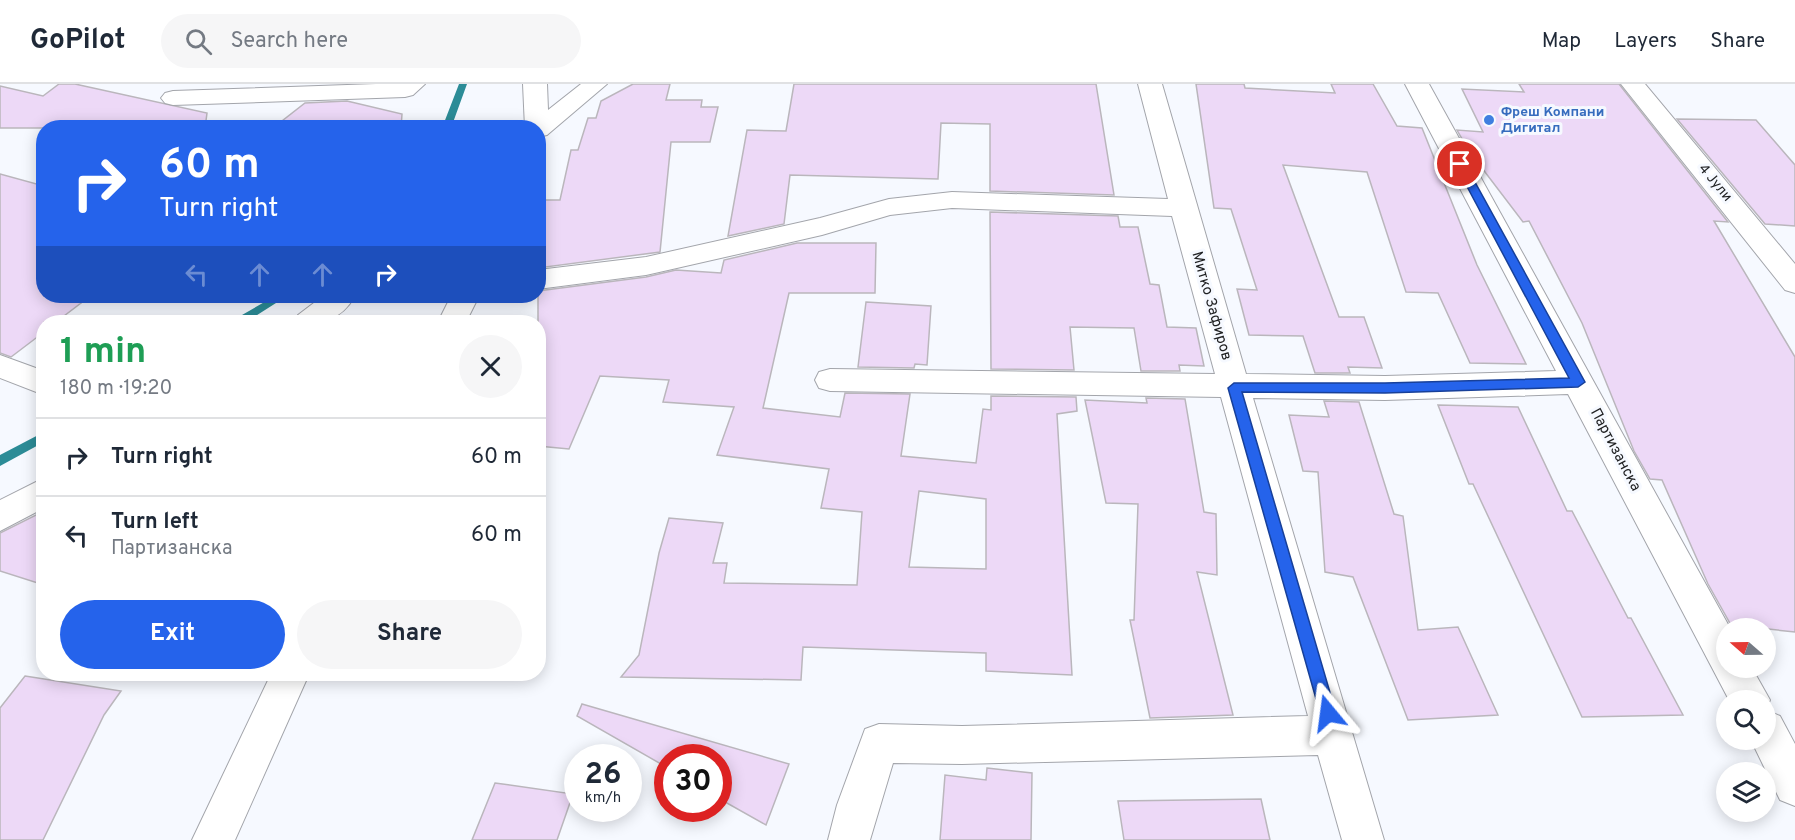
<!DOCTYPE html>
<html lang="en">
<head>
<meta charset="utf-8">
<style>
	:root { --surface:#fff; --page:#f6f6f7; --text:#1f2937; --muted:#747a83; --line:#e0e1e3; --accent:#2563eb }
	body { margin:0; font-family:Overpass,sans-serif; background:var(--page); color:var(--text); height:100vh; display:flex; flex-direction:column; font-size:22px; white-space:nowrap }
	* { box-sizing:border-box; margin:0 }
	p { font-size:20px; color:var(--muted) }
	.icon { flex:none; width:33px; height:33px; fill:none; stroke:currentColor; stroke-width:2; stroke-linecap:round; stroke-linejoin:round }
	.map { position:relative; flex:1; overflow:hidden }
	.sheet { position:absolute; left:36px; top:231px; width:510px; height:366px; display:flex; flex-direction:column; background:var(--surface); border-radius:24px; box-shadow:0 3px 15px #0003 }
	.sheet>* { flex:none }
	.banner { position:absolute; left:36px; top:36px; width:510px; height:183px; border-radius:24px; box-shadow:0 3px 15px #0003; background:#2563eb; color:#fff; overflow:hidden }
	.needle { width:39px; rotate:290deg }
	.controls { position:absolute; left:1716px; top:534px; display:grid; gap:12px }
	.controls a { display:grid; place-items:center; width:60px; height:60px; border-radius:50%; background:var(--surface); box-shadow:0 3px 15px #0003; font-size:30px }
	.speed { position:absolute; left:564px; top:660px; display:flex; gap:12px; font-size:30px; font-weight:700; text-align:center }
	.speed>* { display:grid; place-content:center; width:78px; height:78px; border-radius:50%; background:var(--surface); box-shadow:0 3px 15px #0003; line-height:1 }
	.speed small { font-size:15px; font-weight:400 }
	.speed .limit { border:9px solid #d22; background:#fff; color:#111 }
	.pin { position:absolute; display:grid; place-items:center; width:51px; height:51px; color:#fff; margin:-26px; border:3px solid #fff; border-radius:50%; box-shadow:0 2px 6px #0007 }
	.me { position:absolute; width:66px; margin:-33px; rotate:344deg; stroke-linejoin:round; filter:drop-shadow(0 0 4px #0008) }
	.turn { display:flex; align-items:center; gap:21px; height:126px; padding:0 24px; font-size:27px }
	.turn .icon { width:78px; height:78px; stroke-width:2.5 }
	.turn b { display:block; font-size:42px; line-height:51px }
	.lanes { display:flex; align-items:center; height:57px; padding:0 24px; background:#0003; justify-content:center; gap:30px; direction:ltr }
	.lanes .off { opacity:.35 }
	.round { display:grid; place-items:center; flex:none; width:63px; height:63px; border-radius:32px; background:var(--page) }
	.overview { display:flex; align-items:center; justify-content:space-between; height:102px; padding:0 24px }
	h1 { font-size:36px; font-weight:700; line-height:45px; color:#1e9e55 }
	.action { display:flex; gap:12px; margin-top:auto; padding:12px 24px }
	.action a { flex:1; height:69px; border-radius:36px; background:var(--accent); color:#fff; font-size:24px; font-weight:700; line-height:69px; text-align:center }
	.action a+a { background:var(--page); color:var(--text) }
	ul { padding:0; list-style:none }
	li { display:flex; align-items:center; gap:18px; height:78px; padding:0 24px; border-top:2px solid var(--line) }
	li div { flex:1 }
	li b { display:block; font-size:22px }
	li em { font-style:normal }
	header { display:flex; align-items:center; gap:36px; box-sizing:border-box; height:84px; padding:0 30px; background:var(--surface); border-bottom:2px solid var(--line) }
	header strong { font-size:28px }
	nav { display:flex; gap:33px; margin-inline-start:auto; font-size:21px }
	.search { width:420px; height:54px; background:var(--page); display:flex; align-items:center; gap:15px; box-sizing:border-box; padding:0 21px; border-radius:33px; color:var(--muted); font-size:22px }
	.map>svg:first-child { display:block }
</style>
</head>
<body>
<header>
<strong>GoPilot</strong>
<div class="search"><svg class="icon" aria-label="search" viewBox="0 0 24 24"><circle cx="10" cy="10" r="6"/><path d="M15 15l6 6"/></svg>Search here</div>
<nav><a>Map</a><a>Layers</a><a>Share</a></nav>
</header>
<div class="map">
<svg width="1795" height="756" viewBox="0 0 1795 756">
	<rect width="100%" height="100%" fill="#f6f9ff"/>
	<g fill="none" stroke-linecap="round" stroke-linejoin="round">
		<path fill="#2c8c97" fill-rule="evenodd" d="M459,0h8l-16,44h-9z
			M275,212h12l-41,26h-12l1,-3z
			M44,348v10l-44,24v-11z"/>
	</g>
	<path fill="#edd9f7" stroke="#bab6bc" stroke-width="1.5" fill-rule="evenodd" d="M59,0h16l132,29 -2,15h-205v-42l43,10z
		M633,0h37l-4,16h36l-1,7h17l-8,35h-39l-11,110 -122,16v-68h22l11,-50h7l10,-32h8l5,-17z
		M794,0h302l18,111 -124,-4v-67l-49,-1 -3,56 -148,-4 -6,49 -56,12 19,-106 39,1z
		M1196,0h48l1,4 90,5 -4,-9h42l24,42 25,2 55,137 49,99 -56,-1 -32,-70 -32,-1 -39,-120 -84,-7 56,152h25l18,51 -34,-1 2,6h-35l-12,-37 -54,-1 -12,-46 20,1 -26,-81 -17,-1z
		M1519,0h100l109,138 -14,-1 81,136v275l-64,-7 -23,-41 -46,-104 -12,-1 -16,-28 -52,-128 -53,-102 -6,1 -54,-71 -12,-21 26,2 -21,-43 62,3z
		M347,17l55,13 -1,14h-128l32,-25z
		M1677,35l79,1 39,45v61l-30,-2z
		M0,90l44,12v110h16l21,7 -25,19h-12v10l-33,25 -11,-4z
		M990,128l128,4 2,11h18l12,57 9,1 8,42 29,1 8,38 -25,-1 1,6h-39l-7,-43 -64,-1 4,43 -83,-1z
		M797,159h79l-1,50h-86l-26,115 77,9 5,-24 65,1 -9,62 75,7 7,-54 8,1v-14l85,1 1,14 -20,3 15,261 -86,-4v-18l-183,-6 -2,33 -180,-3 18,-22 20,-102 10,-35 54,5 -10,40h14l-3,20 133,2 5,-73 -41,-4 8,-39 -112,-14 17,-48 -71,-5 6,-22 -69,-4 -31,73 -31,-3v-155l108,-14 30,-7 45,3 3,-13zM919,407l67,8v70l-77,-2z
		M866,218l65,4 -4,59 -12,-1 -1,4 -56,-1z
		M1146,314l39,1 19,113 12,2 1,61 -20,-3 36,143 -83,3 -20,-98h4l4,-116 -32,-1 -21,-103 62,3z
		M1324,317l35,1 35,112 9,2 15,114 40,-3 40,88 -90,5 -55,-143 -28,-5 -7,-100 -15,-1 -14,-56 40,2z
		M1438,321l80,2 49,104h5l56,107h3l52,97 -101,2 -109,-233h-4z
		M44,427v74l-44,-14v-38z
		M25,592l96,15 -17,24 -61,125h-43v-132z
		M582,620l207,60 -23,61 -48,-27v-40h-50v10l-91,-52z
		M987,684l45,5 -1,67h-91l5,-65 41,5z
		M495,699l78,11 -16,46h-85z
		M1261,715l9,41h-146l-6,-39z"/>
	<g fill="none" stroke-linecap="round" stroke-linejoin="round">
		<g stroke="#a3a5ab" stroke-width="2">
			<path id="minor" d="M376,0h49l-12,11 -8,2 -232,8 -8,-2 -4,-5 4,-5 8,-2z
				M523,0h24l1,26 33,-26h26l-60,51 -9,2v-9h-13z
				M1138,0h24l84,290 139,2 171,-5 -151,-287h24l301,544h-4v40h26l18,32 -4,9v-9h-37l-161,-306 -183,6 -132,-2 131,442h-42l-24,-85 -356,9 -69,-1 -23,77h-42l9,-35 28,-76 14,-5 83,2 346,-10 -87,-319 -391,-6 -11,-3 -4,-8 4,-8 11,-3 385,5 -43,-158 -220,-8 -62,7 -68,20 -176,40 -108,14v-19l108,-13 174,-39 69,-19 63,-7 216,7z
				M1621,0h24l150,180v29l-10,-3z
				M323,212h32c-16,27 -33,26 -61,26l4,-7z
				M451,212h28l-13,26h-28z
				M0,271l44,16v24l-44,-17z
				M44,394v30l-44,23v-31z
				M271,590h38l-74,166h-43z
				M1766,626l14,6 15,28v62l-15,-6 -29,-60h15z"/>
		</g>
		<use href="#minor" fill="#fff" fill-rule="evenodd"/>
	</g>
	<path fill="#2563eb" stroke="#184099" stroke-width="1.5" d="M1460,76l5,4 120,218 -7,5 -193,6 -143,-1 94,321 -2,6 -6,2 -6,-2 -2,-6 -92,-325 6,-5h151l184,-5 -114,-214z"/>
	<circle fill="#3f7fe0" stroke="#f6f9ff" stroke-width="2" cx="1489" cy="36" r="6"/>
	<g text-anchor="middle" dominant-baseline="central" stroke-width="6" stroke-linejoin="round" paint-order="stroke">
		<g font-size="14" font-weight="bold" fill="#366cbe" stroke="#f6f9ff" text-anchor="start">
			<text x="1501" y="28">Фреш Компани<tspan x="1501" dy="16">Дигитал</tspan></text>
		</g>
		<g font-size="14" fill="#1e1f21" stroke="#f6f9ff">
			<text transform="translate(1715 99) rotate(50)">4 Јули</text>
		</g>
		<g font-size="15" fill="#1e1f21" stroke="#f6f9ff">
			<text transform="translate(1211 222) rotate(74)">Митко Зафиров</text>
			<text transform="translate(1615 366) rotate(62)">Партизанска</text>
		</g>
	</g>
</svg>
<div class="controls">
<a><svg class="needle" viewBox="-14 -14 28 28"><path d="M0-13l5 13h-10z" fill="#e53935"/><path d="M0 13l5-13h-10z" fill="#747a83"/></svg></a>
<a><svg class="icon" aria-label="search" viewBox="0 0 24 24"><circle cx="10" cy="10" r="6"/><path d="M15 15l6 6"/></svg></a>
<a><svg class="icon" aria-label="layers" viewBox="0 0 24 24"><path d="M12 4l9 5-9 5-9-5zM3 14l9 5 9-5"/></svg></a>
</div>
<div class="speed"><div>26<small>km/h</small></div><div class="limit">30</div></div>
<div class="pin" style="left:1460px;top:80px;background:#d93025"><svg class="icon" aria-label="arrive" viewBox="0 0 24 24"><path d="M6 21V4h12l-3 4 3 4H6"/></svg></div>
<svg class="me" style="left:1328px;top:629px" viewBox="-20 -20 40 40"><path d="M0-17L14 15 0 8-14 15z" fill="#2563eb" stroke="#fff" stroke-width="4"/></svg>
<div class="banner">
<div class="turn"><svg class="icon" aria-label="right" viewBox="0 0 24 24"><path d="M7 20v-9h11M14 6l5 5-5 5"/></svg><div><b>60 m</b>Turn right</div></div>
<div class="lanes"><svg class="icon off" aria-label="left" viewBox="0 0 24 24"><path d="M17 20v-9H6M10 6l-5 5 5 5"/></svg><svg class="icon off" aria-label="ahead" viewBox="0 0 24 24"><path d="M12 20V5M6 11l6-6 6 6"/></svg><svg class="icon off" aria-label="ahead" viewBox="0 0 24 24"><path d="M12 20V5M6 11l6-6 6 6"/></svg><svg class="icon" aria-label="right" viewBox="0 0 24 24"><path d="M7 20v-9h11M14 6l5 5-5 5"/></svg></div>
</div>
<section class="sheet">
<div class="overview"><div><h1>1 min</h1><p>180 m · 19:20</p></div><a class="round"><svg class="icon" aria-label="close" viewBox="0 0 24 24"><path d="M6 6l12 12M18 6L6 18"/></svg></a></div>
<ul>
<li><svg class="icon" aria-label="right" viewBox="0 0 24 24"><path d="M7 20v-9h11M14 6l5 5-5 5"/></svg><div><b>Turn right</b></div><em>60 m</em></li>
<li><svg class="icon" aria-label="left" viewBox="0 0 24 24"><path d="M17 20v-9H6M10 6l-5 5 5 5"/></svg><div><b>Turn left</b><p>Партизанска</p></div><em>60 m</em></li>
</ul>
<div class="action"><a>Exit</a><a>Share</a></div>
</section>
</div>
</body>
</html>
